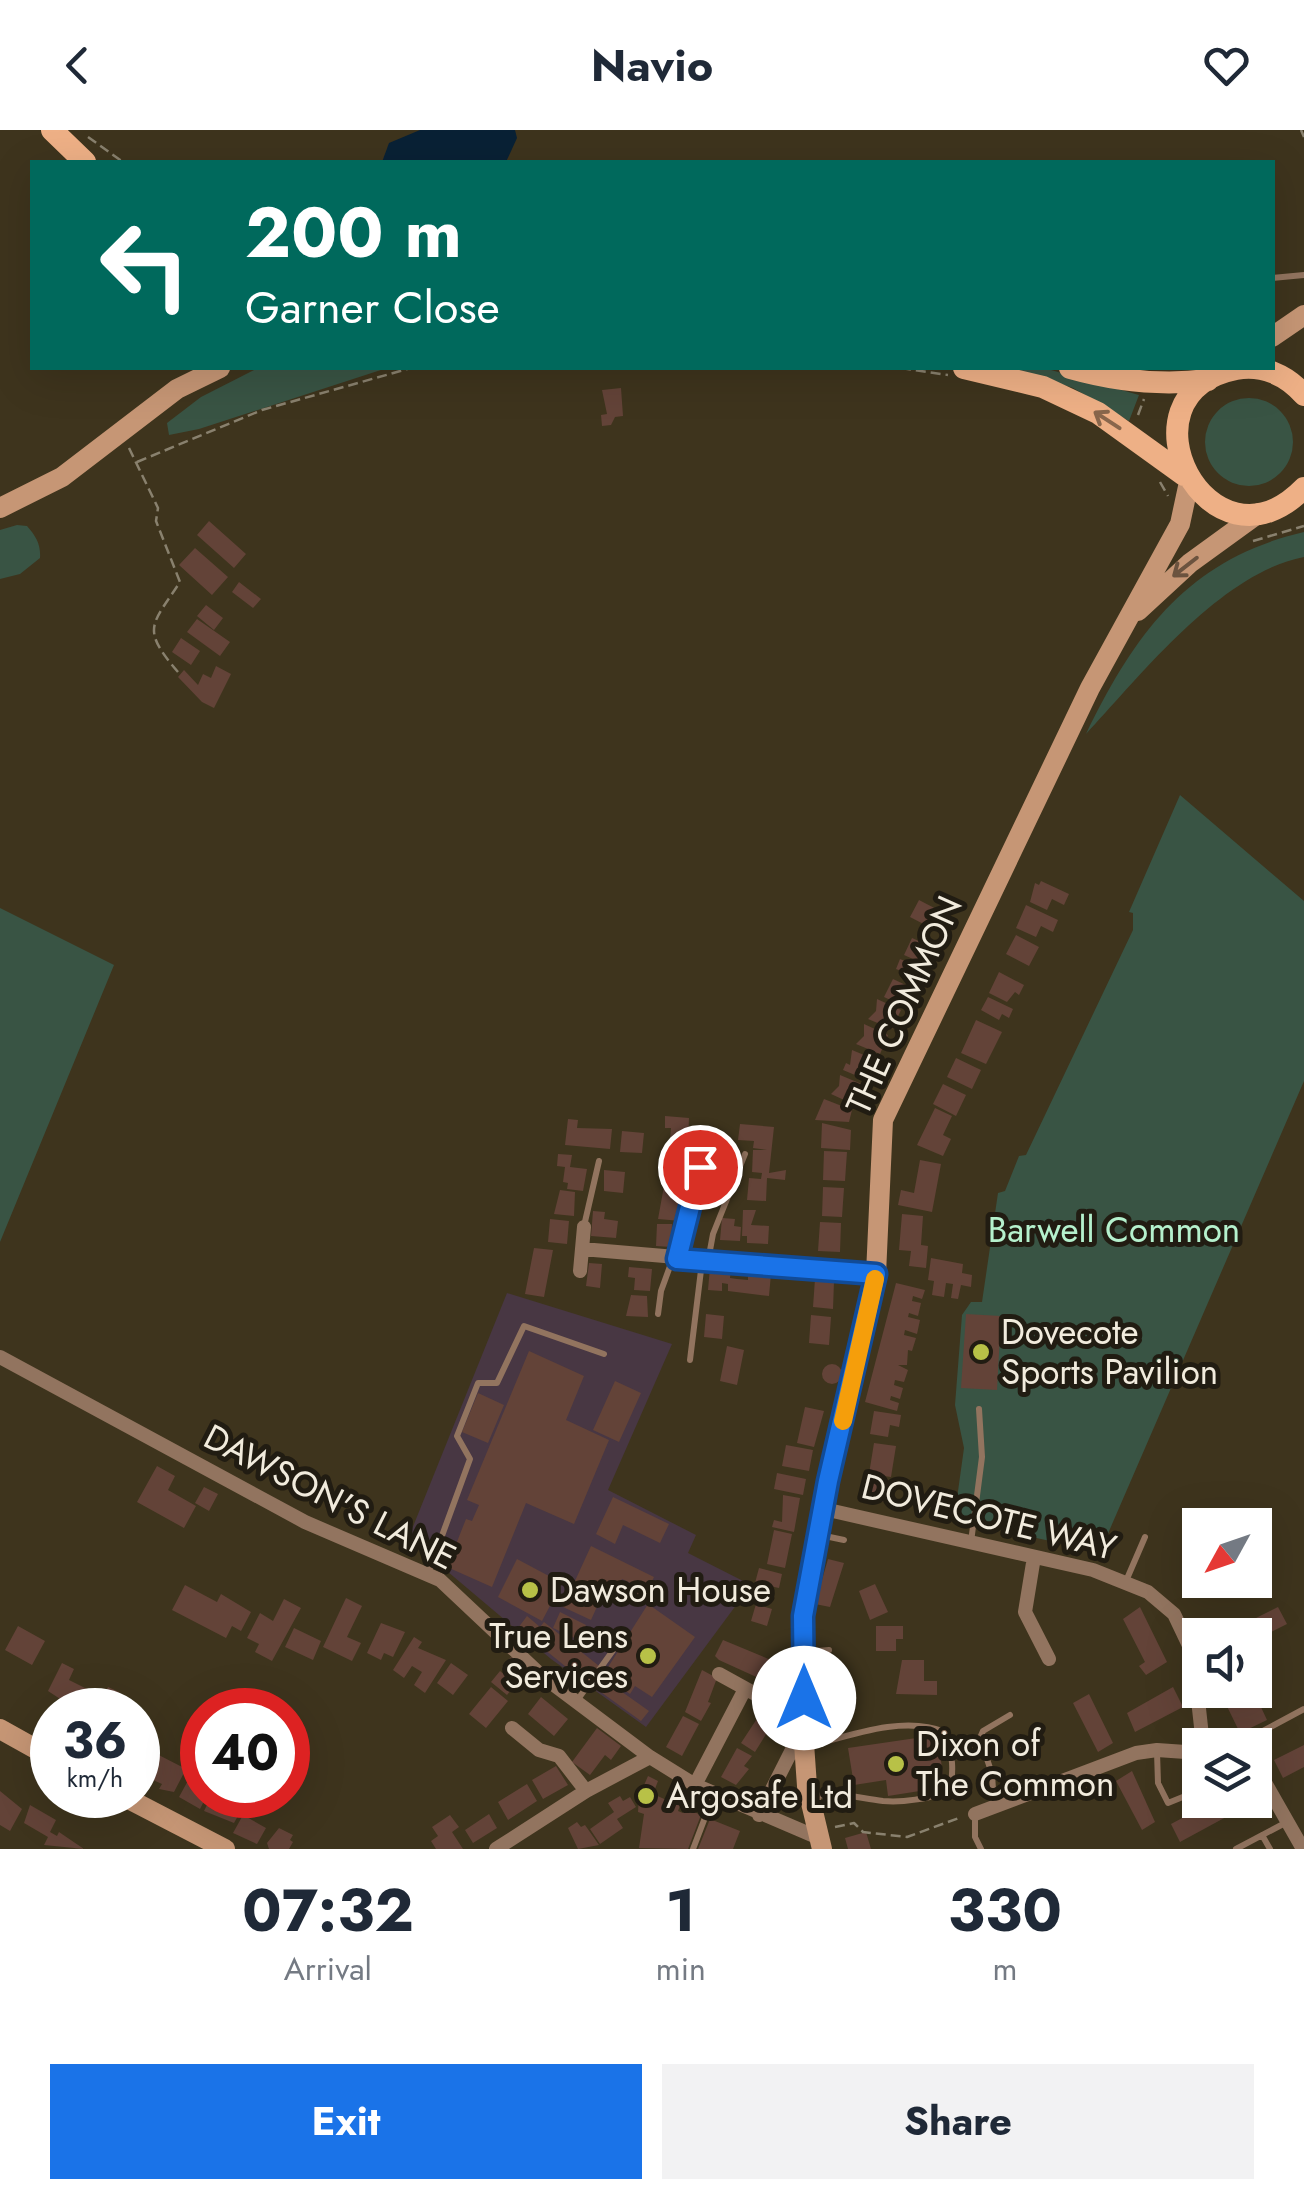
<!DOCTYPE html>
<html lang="en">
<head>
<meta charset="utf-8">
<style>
	:root { --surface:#fff; --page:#f2f2f3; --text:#1f2937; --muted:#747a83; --accent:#1a73e8 }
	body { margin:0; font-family:Jost,sans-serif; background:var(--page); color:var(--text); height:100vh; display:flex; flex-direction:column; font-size:38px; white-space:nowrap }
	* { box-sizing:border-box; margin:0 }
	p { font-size:32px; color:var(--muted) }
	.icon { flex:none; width:55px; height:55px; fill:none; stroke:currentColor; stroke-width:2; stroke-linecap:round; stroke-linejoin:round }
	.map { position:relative; height:1719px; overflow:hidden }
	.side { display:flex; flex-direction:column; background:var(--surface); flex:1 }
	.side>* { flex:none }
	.banner { position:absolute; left:30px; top:30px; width:1245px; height:210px; border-radius:0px; box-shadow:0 10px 40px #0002; background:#00695c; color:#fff; overflow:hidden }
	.needle { width:65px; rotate:230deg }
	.tools { position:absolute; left:1182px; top:1378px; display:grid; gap:20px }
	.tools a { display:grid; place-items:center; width:90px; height:90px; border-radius:0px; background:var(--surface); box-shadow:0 10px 40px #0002; font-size:50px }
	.speed { position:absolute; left:30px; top:1558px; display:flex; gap:20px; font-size:50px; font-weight:700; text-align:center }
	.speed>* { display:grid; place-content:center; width:130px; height:130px; border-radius:50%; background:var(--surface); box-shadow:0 10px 40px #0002; line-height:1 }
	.speed small { font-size:25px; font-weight:400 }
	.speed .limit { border:15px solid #d22; background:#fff; color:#111 }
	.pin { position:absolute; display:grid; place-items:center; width:85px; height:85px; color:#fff; margin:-42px; border:5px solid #fff; border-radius:50%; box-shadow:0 2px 10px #0007 }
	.me { position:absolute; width:110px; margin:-55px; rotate:0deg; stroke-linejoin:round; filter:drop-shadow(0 0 8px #0008) }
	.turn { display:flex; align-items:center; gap:35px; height:210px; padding:0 50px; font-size:45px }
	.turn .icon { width:130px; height:130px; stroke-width:2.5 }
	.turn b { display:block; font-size:70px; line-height:85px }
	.eta { display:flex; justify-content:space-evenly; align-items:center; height:170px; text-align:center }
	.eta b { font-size:60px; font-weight:700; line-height:70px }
	.primary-button { display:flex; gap:20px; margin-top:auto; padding:20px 50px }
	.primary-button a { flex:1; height:115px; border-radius:0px; background:var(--accent); color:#fff; font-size:40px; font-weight:700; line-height:115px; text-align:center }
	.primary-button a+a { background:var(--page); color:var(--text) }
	header { display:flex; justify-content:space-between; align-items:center; height:130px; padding:0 50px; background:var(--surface); font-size:45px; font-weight:700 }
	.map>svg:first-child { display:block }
</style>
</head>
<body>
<header><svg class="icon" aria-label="back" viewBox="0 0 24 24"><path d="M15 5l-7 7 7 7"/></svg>Navio<svg class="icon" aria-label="heart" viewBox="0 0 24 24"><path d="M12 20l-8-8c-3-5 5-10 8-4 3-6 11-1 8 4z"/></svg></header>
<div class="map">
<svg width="1304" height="1719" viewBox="0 0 1304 1719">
	<rect width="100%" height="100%" fill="#3e341d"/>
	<path fill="#483743" d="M507,1163l165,51 -64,146 88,45 -8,18 63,32 -105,142 -95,-68 -129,-109 -16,-6z"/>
	<path fill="#395444" d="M258,238h129l-188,61 -30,6 -2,-12 34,-26z
		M1012,238h32l95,27 -10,26 -56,-33z
		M1205 312a44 44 0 1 1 88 0a44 44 0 1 1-88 0Z
		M17,395l10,1c9,10 14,19 13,32l-20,16 -20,5v-49z
		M1304,402v25c-83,16 -162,117 -218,177 49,-101 102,-175 218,-202z
		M1180,665l124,106v180l-204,471 -146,-32 10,-72 -9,-43 7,-90 9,-13h11l16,-109 7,-2 14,-35 7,-1 107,-225v-17l-4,-1z
		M0,778l114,57 -114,277z"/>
	<path fill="#092135" d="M420,0h95l2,8 -11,24h-124l7,-19z"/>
	<path fill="#634338" d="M621,258l2,28 -8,1 -4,8 -9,1 -1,-11 6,-1 -5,-24z
		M209,391l37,33 -12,14 -37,-33z
		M195,418l33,29 -16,18 -33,-30z
		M239,452l22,17 -8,9 -21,-16z
		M206,475l17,13 -9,12 -17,-14z
		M197,489l33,23 -10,14 -33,-24z
		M181,508l19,13 -9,14 -19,-13z
		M216,536l15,8 -17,34 -12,-6 -24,-25 6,-7 14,15 5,-11 8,4z
		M1041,751l28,13 -5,11 -12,-6 -5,11 -17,-8 5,-19 4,2z
		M919,770l25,13 -9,17 -25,-13z
		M1026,775l32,15 -5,12 -12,-6 -5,11 -20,-9z
		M1016,805l23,12 -10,19 -23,-12z
		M912,808l18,8 -8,17 -18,-8z
		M900,829l20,8 -7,16 -11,-5 2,-6 -8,-3z
		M999,842l25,13 -5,10 -4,-3 -8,10 -18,-9z
		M893,849l19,9 -9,18 -19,-9z
		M988,867l25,12 -4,9 -7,-4 -3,6 -18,-10z
		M877,869l24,11 -9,19 -24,-10 8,-8z
		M976,890l26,12 -16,32 -25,-11z
		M864,894l24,11 -8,19 -24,-10 8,-8z
		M852,920l24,10 -9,20 -24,-10 3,-7 4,2z
		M956,928l25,12 -9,19 -25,-12z
		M840,945l24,10 -9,20 -24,-11 8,-8z
		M943,954l23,11 -10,21 -23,-12z
		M824,969l28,11 -3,12 -34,-2z
		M935,978l17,8 -9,19 8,4 -8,17 -26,-11z
		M665,986l24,2 -1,24 -18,-2 1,-12h-6z
		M568,989l10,1 -1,8 35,1 -2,20 -45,-4z
		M822,993l29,7 -1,20 -29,-2z
		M740,994l34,3 -5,46 17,-3 -1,10 -18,-2 -1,23 -19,-1 2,-22 12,1 1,-6 -10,-1 1,-22h14l-14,-2 1,-7 -16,-1z
		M622,1001l22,2 -2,20 -22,-1z
		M670,1012l16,1 -3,26 -19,-2z
		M824,1021l23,1 -2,29 -22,-1z
		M558,1024l14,1 -2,12 17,2 -4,22 -16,-2 1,-6 -5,-1 2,-15 -8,-1z
		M920,1030l21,4 -9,48 -34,-7 3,-15 13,3z
		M604,1040l21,2 -2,21 -19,-2z
		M666,1045l19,1 -2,20h-11l11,1 -2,24 -23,-2z
		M823,1057l21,1 -2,29 -20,-1z
		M560,1060l15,2 -1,24 -20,-2z
		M743,1080h13l-5,15 18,1 -1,18 -21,-1v-7h-5z
		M593,1081l12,1 -1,7 14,2 -2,17 -25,-2z
		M902,1084l21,2 -2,29 7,1 -2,22 -17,-2 2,-15 -12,-1z
		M722,1088l13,1 -1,7 7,1 -1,14 -20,-1z
		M550,1089l19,2 -2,23 -19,-2z
		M820,1092l21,1 -1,29 -22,-1z
		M657,1094h15l-1,23 -15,-1z
		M534,1118l19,2 -9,47 -19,-3z
		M931,1128l32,6 -1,9 10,2 -1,12 -10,-2 -3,14 -7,-1 2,-14 -7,-1 -2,14 -12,-2 2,-14 -6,-1z
		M589,1133l13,1 -2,24 -14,-2z
		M629,1137l23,2 -2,22 -16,-1 1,-12 -7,-1z
		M710,1137l21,2 -1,9 7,1 11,1v-8l23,2 -2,22 -41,-5v-7l-6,-1v8l-14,-1z
		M815,1149l19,2 -1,28 -20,-2z
		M896,1153l29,7 -3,9 -9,-3 -1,5 9,2 -3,13 -9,-3 -1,4 12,3 -3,14 -12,-4 -1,5 12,3 -4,13 -4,-1 -1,15h-9l10,5 -4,12 -9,-2 -1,5 9,3 -3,11 -9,-3 -1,4 9,3 -2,8 -32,-9z
		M631,1165l16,1 1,21 -22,-1z
		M706,1184l18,2 -2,23 -18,-2z
		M966,1184l35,2 -4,74 -36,-2z
		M811,1185l20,2 -2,28 -20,-2z
		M727,1216l17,4 -7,35 -17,-4z
		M529,1221l55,25 -18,44 43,20 -35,84 -48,-21 -34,84 -45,-20 19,-48 6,2 7,-16 -12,-5z
		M822 1244a10 10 0 1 1 20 0a10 10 0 1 1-20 0Z
		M615,1251l26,12 -22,49 -26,-12z
		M478,1263l26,12 -16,38 -26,-11z
		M805,1277l19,4 -10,36 -17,-4z
		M874,1281l27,4 -2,12 -9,-2 -2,12 -18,-3z
		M874,1313l22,3 -5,31 -22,-3z
		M786,1315l27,5 -4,21 -27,-5z
		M157,1336l18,10 -7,14 28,16 -12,22 -47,-26z
		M777,1343l29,6 -3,16 -29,-6z
		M870,1349l26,4 -4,20 -27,-4z
		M204,1357l14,7 -9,17 -14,-8z
		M783,1365l17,3 -6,34 -22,-5 2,-7 8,2z
		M613,1367l56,27 -9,19 -37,-18 -8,19 -19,-10z
		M774,1400l18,4 -7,34 -18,-4z
		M591,1416l63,31 -10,21 -12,-6 3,-7 -13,-6 -3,6 -10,-5 -18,40 -28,-13z
		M517,1429l45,24 -20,38 -44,-24z
		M828,1429l16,4 -14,44 -15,-3z
		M759,1438l23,6 -3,14 -24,-5z
		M875,1454l13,28 -18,8 -11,-29z
		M185,1455l32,17 4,-8 30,18 -10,19 -9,-5 -6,12 -54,-28z
		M346,1468l16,8 -15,31 14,6 -9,18 -29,-14z
		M284,1469l17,9 -29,53 -17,-9 4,-8 -12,-6 13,-25 13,8z
		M648,1474l47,33 -43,60 -17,-11 -5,8 -27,-19z
		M756,1474l16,5 -5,17 -16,-5z
		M1140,1477l27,55 -21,13 -7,-9 6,-4 -22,-43z
		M1278,1477l9,17 -32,16v-5h-33z
		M560,1482l26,13 -7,15 -26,-12z
		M527,1486l13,11 4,-5 55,44 -13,17 -68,-55z
		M381,1493l24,9 -12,25 -9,-4 -3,7 -14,-7z
		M18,1496l27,15 -13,24 -27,-15z
		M876,1496h27v13h-7v12h-20z
		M294,1498l27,13 -8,19 -28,-13z
		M414,1507l8,5 -4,6 28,12 -21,33 -11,-8 8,-13 -10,-6 -8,12 -11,-8z
		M723,1510l48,20 -2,4 14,7 -7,15 -57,-26 -4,-4z
		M511,1527l15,12 -9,11 -15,-13z
		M902,1530h22v21h13v14l-41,-1z
		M62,1533l12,6 -5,11 34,17 5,-10 11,5 -10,18h-22l-11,-6 -2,4 -26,-17z
		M451,1533l17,12 -15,20 -16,-12z
		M702,1540l15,8 -9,24 3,1 -10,18 -16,-9z
		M500,1541l16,13 -9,11 -16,-13z
		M826,1541l3,29 11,-1 1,8 -28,6 -4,-41z
		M601,1547l48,34 -8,10 -47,-34z
		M491,1557l17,14 -22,27 -17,-14z
		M1173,1557l10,20 -48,25 -8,-19z
		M1225,1560h28l14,30 -27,13 -20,-41z
		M1089,1564l24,49 -15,9 -25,-49z
		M541,1567l27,22 -14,17 -26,-22z
		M766,1575l13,8 -24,39 -14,-9z
		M683,1586l16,8 -17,32 -16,-9z
		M597,1598l24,18 -10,14 -6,-5 -15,20 -18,-13z
		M937,1605l8,52 -57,9 -2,-16 -32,5 -6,-37z
		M1304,1615v22l-21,11 -9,-18z
		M737,1618l15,8 -8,10 5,3 -13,16 -15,-8z
		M151,1621l35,18 -12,23 -15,-3 3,-5 -9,-4 -2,4 -11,-5z
		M556,1636l12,19 -25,14 -11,-19z
		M1132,1641l23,51 -13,8 -26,-49z
		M648,1646l10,5 -5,13 27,12 -2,5 5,2 2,-5 16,7 -13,34 -49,-1 5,-34 -6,-2 1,-15z
		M190,1647l12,7v11h5l-7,14 -21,-12z
		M527,1654l10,17 -29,19 -10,-18z
		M0,1661l22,18 -12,22 -10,-6z
		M212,1665l31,12 -9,16 -30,-12z
		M620,1666l3,5 7,-4 6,10 -19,12 6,9 -23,16 -10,-15 24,-17 -6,-9z
		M1216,1670h32l2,4 -70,38 -9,-18z
		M30,1675l26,15 -6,12 7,4 2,-4 25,17 -40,-4 4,-8 -24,-14z
		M489,1684l8,14 -24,15 -8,-13z
		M243,1685l23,13 -9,16 -24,-11z
		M450,1685l9,12 -7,5 11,17h-27l-5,-8 7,-5 -6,-9z
		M710,1689l30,12 -7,18h-35z
		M577,1692l4,5 4,-2 14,20 -21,4 -10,-21z
		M279,1698l14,7 -3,5 3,2 -4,7h-20l-2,-6z
		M866,1702l5,17h-23l-3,-11z"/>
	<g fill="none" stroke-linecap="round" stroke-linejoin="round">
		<path stroke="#89816e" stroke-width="2.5" stroke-dasharray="10 5" stroke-linecap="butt" d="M1301,0l3,7
			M88,7l35,25
			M901,238l47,7
			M1138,285l6,-16
			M129,318l29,60 -2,13 24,61c-28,43 -40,46 -2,90
			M137,332l125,-52 149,-42
			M1160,352l8,14
			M1253,411l51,-15
			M835,1697l19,-4 9,9 44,5 52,-19"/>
		<path stroke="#92745f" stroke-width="6" d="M1272,148l32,-3
			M584,1096l15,-65
			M678,1126l26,-111
			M708,1131l5,-27 32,-80
			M658,1184l3,-23 12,-33
			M690,1230l12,-98
			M820,1405l24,5
			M971,1412l11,-85 -3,-48
			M428,1444l42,-115 -13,-23 21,-53h19l27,-57 80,28
			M1126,1451l19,-44
			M805,1522l24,-2
			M576,1572l38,-53
			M1251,1615l12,-14 41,-22
			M810,1616c41,-11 94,-31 135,-14 7,18 11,44 2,61 -21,5 -42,10 -64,8 -26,-3 -45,-10 -71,-4
			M1157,1622l1,31 10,20 32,-13
			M994,1675l-2,-31 -12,-36 3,-7 27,-16
			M975,1686v21l6,12
			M1262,1705l8,14
			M693,1719l21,-55
			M1236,1719l51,-27"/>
		<path stroke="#92745f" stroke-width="14" d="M582,1119l294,25
			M580,1141l4,-44
			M0,1227l305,165 135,58 102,96 108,81 45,28 124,53
			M824,1379l269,61 55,22 26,22 19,40 10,91
			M1034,1427l-9,55 24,47
			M719,1544l49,27
			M512,1598l27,22 20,6 27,35
			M1255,1635l48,84
			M695,1655l50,-96
			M975,1684l161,-61 21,-3 43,3
			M759,1685l43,-85
			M496,1719l90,-58 64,-34"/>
		<path stroke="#c69675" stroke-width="20" d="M1272,207l32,-22
			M0,378l62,-31 115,-88 43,-21
			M1138,481l52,-48 69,-50
			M0,1599l52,29
			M121,1665l104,54
			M822,1719l-15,-63 -4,-57v-113l25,-135 48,-207 7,-154 207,-432 90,-164 9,-42"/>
		<path stroke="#eeb086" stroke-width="22" d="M52,0l33,32
			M964,238l79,19 55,26 86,62
			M1070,238c46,13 90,18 138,12
			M1304,265c-17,-20 -42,-31 -68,-26 -125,25 -26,215 68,119"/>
	</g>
	<defs><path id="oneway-shaft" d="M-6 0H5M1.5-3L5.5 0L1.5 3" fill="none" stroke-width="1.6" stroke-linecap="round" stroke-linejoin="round" transform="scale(2.5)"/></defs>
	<use stroke="#88664c" href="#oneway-shaft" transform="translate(1107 290) rotate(-147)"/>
	<use stroke="#6b533f" href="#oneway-shaft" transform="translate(1185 437) rotate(142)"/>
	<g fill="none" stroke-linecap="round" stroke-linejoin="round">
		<g stroke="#114b97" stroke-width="25">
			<path id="route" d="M700,1037l-23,92 199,15 -48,207 -25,135 1,82"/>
		</g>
		<use href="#route" stroke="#1a73e8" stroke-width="18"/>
		<path stroke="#f59e0b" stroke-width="18" d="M843,1291l32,-142"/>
	</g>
	<g fill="#b8c147" stroke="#211c12" stroke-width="4">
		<circle cx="981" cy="1222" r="10"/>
		<circle cx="530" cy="1460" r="10"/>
		<circle cx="648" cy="1526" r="10"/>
		<circle cx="896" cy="1634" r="10"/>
		<circle cx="646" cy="1666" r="10"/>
	</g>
	<g text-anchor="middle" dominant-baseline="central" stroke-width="10" stroke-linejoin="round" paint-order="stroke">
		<g font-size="35" fill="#f1ebdd" stroke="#211c12">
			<text transform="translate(904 875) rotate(-66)">THE COMMON</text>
			<text transform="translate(330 1367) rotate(27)">DAWSON'S LANE</text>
			<text transform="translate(989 1387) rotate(14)">DOVECOTE WAY</text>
		</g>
		<g font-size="35" fill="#b5f1cd" stroke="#211c12">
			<text x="1114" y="1100">Barwell Common</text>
		</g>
		<g font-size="35" fill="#f1ebdd" stroke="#211c12" text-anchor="start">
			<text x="1001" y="1202">Dovecote<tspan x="1001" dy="40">Sports Pavilion</tspan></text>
			<text x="550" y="1460">Dawson House</text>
			<text x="628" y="1506" text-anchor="end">True Lens<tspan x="628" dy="40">Services</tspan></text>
			<text x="916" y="1614">Dixon of<tspan x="916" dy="40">The Common</tspan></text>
			<text x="666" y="1666">Argosafe Ltd</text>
		</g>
	</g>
</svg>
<div class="tools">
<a><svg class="needle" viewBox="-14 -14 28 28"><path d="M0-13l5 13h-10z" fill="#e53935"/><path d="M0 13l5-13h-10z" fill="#747a83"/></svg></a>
<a><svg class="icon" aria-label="sound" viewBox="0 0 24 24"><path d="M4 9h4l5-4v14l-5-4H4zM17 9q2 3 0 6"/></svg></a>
<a><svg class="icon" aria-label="layers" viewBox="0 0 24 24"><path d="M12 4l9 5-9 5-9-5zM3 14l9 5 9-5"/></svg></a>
</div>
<div class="speed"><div>36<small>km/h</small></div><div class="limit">40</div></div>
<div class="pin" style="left:700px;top:1037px;background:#d93025"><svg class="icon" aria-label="arrive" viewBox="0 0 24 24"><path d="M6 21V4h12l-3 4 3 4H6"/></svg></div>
<svg class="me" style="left:804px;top:1568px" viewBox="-20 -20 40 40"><circle r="19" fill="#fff"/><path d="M0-13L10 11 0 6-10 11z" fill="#1a73e8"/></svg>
<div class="banner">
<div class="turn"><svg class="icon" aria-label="left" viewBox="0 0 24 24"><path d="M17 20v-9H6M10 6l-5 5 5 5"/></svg><div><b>200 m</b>Garner Close</div></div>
</div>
</div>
<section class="side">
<div class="eta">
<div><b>07:32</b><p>Arrival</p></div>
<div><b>1</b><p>min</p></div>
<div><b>330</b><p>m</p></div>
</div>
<div class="primary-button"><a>Exit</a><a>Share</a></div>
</section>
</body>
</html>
